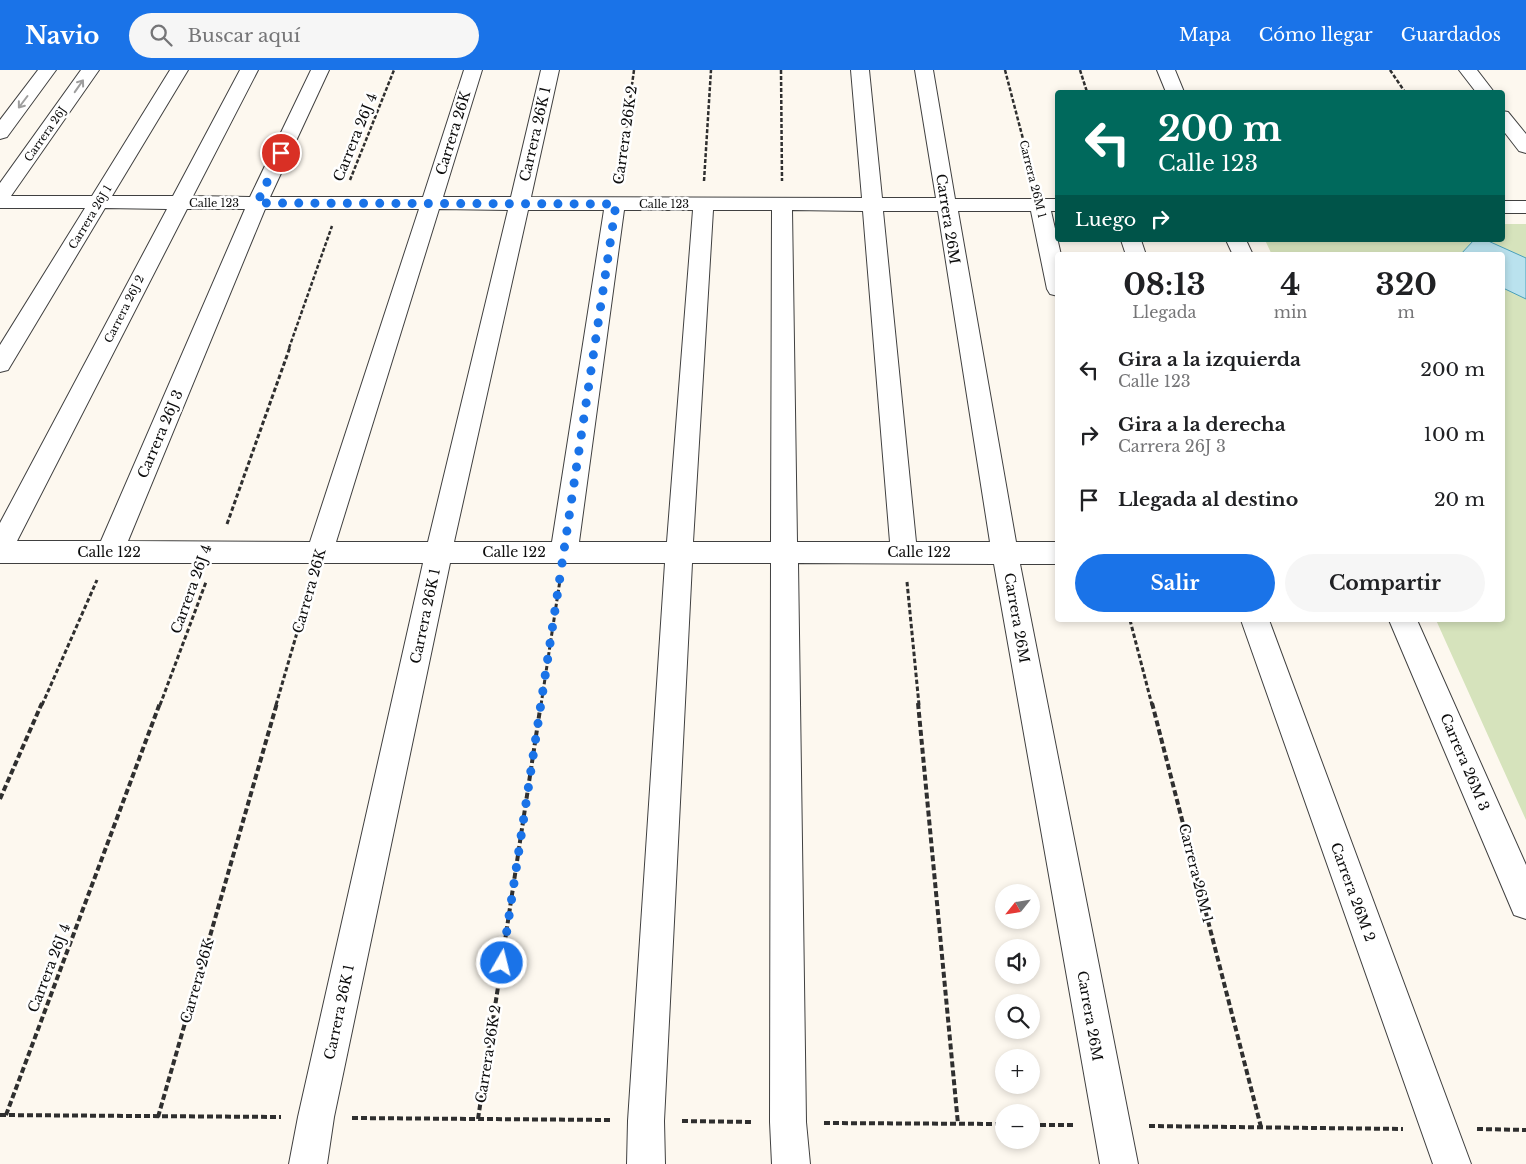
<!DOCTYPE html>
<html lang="es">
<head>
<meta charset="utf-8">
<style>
	:root { --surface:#fff; --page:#f6f6f6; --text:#202124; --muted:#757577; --accent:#1a73e8 }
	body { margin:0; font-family:"Libre Baskerville",serif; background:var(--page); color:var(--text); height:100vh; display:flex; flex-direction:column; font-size:19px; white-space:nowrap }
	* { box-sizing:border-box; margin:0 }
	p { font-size:16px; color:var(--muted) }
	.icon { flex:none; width:28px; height:28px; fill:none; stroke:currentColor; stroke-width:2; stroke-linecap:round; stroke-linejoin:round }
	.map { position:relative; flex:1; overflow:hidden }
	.panel { position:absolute; left:1055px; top:182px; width:450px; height:370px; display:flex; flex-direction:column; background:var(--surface); border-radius:5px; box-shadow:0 2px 8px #0003 }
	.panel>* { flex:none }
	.banner { position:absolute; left:1055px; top:20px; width:450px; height:152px; border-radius:5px; box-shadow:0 2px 8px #0003; background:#00695c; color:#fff; overflow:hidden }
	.needle { width:32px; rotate:240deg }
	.controls { position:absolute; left:995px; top:814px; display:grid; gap:10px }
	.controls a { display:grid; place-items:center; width:45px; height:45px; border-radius:50%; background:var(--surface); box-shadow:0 2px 8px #0003; font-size:25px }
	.pin { position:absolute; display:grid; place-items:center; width:42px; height:42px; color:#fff; margin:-21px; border:2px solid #fff; border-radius:50%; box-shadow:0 1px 5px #0007 }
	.me { position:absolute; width:55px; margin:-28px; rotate:8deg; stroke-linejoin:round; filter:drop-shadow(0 0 4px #0008) }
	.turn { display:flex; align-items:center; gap:18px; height:105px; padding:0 20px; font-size:22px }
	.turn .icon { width:65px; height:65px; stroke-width:2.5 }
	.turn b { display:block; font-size:35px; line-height:42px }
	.then { display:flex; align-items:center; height:48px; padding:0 20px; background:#0003; gap:10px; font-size:19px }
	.eta { display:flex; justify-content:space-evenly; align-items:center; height:85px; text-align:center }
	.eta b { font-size:30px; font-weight:700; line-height:35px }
	.primary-button { display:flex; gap:10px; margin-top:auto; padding:10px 20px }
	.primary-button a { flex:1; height:58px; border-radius:30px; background:var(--accent); color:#fff; font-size:20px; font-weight:700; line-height:58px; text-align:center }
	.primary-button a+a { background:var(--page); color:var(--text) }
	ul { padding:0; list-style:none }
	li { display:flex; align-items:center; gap:15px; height:65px; padding:0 20px }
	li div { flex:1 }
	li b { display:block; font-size:19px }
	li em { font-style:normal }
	header { display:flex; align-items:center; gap:30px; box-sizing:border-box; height:70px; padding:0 25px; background:var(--accent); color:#fff }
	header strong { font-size:24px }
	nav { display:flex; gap:28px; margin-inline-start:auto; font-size:18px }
	.search { width:350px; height:45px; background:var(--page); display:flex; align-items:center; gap:12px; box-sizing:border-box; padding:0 18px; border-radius:28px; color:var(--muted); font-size:19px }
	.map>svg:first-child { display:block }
</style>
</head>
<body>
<header>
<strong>Navio</strong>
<div class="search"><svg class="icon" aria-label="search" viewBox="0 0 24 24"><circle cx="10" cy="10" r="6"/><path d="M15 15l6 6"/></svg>Buscar aquí</div>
<nav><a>Mapa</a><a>Cómo llegar</a><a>Guardados</a></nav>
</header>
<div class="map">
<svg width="1526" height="1094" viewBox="0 0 1526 1094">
	<rect width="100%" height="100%" fill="#fdf8ef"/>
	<path fill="#d6e3bc" d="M1503,154h23v596l-90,-200h66v-365h-230l-7,-15h237z"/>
	<path fill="#bae2ee" stroke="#4aa0bb" d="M1474,170h12l40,18v41l-23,-11 -1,-33h-42z"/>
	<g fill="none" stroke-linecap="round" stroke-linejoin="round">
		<g stroke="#404040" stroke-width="2">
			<path id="minor" d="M38,0h18l-49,67 -7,2v-19z
				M81,0h18l-88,126h81l78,-126h18l-76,126h61l67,-126h18l-65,126 57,1 61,-127h18l-59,127h153l41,-127h18l-39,127h68l30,-127h18l-28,127 331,1 -11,-128h18l13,128h54l-21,-128h18l22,129h103v12h-7l10,44h-3v41l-8,-2 -3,-5 -16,-78h-73l58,331h42v22h-38l118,600h-38l-106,-600 -196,-1 8,559 4,42h-38l-2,-42 1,-559h-79l-28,558 1,43h-38l1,-43 37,-558h-215l-116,554 -7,47h-38l9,-47 125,-554h-423v-40l167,-314 -62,-1 -97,162 -8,2v-27l85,-137h-85v-25zM187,139h58l-144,332h-84zM265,139h154l-109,333 -182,-1zM439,139l69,1 -80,332h-92zM528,140h76l-52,332h-98zM624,140h69l-26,332h-88zM713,140h59l-1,332h-78zM792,140l71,1 27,331h-93zM883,141h55l52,331h-74z
				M1157,0h18l9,22h-18z
				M1459,0h18l17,22h-18z
				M1502,41l6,1 18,22v19l-7,-2 -17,-22z
				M1502,131h24v12h-24z
				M1121,170h20l5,15h-20z
				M1226,170h20l7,15h-20z
				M1241,550h28l202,544h-38z
				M1389,550h28l109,245v54l-12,-4z"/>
		</g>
		<path stroke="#2f2f2f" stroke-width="2.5" stroke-dasharray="4 2" stroke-linecap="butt" d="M781,0l1,111
			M1005,0l29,111
			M1080,0l7,22
			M1390,0l15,22
			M350,110l44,-110
			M619,111l15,-111
			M704,111l7,-111
			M289,278l43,-122"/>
		<path stroke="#2f2f2f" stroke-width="3" stroke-dasharray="4.5 2.5" stroke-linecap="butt" d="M227,454l63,-177
			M907,512l12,123
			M1130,550l22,85
			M42,635l55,-125
			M160,635l46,-123
			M276,635l36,-124
			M541,635l19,-125"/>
		<path stroke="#2f2f2f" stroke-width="4" stroke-dasharray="6 3" stroke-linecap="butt" d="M918,633l40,421
			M1152,633l109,424
			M0,729l42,-96
			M0,1045l281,2
			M6,1045l154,-412
			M158,1047l119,-414
			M352,1048l259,2
			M478,1049l63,-416
			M682,1051l71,1
			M824,1053l180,1
			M1031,1055h44
			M1149,1056l254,3
			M1477,1059l49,1"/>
		<use href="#minor" fill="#fff" fill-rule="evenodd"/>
	</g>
	<defs><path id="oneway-shaft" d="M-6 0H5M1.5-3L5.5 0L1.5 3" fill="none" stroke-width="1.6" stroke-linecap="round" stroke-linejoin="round" transform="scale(1.25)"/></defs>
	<g stroke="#9e9e9e">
		<use href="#oneway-shaft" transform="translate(79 16) rotate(-55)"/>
		<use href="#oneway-shaft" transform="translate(23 32) rotate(127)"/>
	</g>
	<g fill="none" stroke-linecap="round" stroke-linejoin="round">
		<path stroke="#1a73e8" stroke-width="9" stroke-dasharray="0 16.2" d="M281,83l-24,50 359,1 -114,759"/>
	</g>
	<g text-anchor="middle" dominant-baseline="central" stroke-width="5" stroke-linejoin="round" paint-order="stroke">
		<g font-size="11" fill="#0d0d0d" stroke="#fff">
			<text transform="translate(45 64) rotate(-55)">Carrera 26J</text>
			<text transform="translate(1033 109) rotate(76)">Carrera 26M 1</text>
			<text x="214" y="133">Calle 123</text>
			<text x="664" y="134">Calle 123</text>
			<text transform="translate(90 147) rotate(-59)">Carrera 26J 1</text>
			<text transform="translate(124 239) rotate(-63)">Carrera 26J 2</text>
		</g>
		<g font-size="14" fill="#0d0d0d" stroke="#fff">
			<text transform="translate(453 63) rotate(-73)">Carrera 26K</text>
			<text transform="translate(535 64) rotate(-77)">Carrera 26K 1</text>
			<text transform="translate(625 65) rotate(-82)">Carrera 26K 2</text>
			<text transform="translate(355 67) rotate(-68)">Carrera 26J 4</text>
			<text transform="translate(948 149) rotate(81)">Carrera 26M</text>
			<text transform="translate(160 364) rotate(-67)">Carrera 26J 3</text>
			<text x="109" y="482">Calle 122</text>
			<text x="514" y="482">Calle 122</text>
			<text x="919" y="482">Calle 122</text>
			<text transform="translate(191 519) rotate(-70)">Carrera 26J 4</text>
			<text transform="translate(309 521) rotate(-74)">Carrera 26K</text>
			<text transform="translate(425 546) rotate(-78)">Carrera 26K 1</text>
			<text transform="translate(1017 548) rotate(80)">Carrera 26M</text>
			<text transform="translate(1465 692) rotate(67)">Carrera 26M 3</text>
			<text transform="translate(1196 803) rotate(76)">Carrera 26M 1</text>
			<text transform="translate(1353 822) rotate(70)">Carrera 26M 2</text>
			<text transform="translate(49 898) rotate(-69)">Carrera 26J 4</text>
			<text transform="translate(197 911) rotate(-74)">Carrera 26K</text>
			<text transform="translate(339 942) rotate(-78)">Carrera 26K 1</text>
			<text transform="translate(1090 946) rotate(80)">Carrera 26M</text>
			<text transform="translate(488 984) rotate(-81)">Carrera 26K 2</text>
		</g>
	</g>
</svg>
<div class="controls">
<a><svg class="needle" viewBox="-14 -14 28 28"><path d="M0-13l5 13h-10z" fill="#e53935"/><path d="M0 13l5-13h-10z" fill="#757577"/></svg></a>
<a><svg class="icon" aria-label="sound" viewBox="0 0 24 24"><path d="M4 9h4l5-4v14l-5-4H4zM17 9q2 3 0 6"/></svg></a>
<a><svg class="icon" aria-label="search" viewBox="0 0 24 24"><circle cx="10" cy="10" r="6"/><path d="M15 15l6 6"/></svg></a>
<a>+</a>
<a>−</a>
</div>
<div class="pin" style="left:281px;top:83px;background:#d93025"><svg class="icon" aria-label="arrive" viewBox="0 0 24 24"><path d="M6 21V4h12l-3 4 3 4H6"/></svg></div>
<svg class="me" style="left:502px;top:893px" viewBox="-20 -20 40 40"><circle r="17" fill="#1a73e8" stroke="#fff" stroke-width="3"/><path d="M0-11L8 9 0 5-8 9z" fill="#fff"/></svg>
<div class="banner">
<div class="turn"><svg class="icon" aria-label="left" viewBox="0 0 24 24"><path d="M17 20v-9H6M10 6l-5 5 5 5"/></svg><div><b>200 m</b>Calle 123</div></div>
<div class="then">Luego<svg class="icon" aria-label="right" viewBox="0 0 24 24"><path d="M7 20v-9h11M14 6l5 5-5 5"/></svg></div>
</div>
<section class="panel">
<div class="eta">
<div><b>08:13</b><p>Llegada</p></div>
<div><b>4</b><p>min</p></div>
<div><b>320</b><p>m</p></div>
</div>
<ul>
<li><svg class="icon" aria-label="left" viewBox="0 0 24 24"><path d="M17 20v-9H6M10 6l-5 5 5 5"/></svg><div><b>Gira a la izquierda</b><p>Calle 123</p></div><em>200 m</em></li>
<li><svg class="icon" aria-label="right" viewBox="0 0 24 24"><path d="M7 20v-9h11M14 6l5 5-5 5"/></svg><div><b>Gira a la derecha</b><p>Carrera 26J 3</p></div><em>100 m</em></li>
<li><svg class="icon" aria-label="arrive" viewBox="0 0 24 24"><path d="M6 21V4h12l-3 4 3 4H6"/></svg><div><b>Llegada al destino</b></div><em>20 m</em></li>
</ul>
<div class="primary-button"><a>Salir</a><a>Compartir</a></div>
</section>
</div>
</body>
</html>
